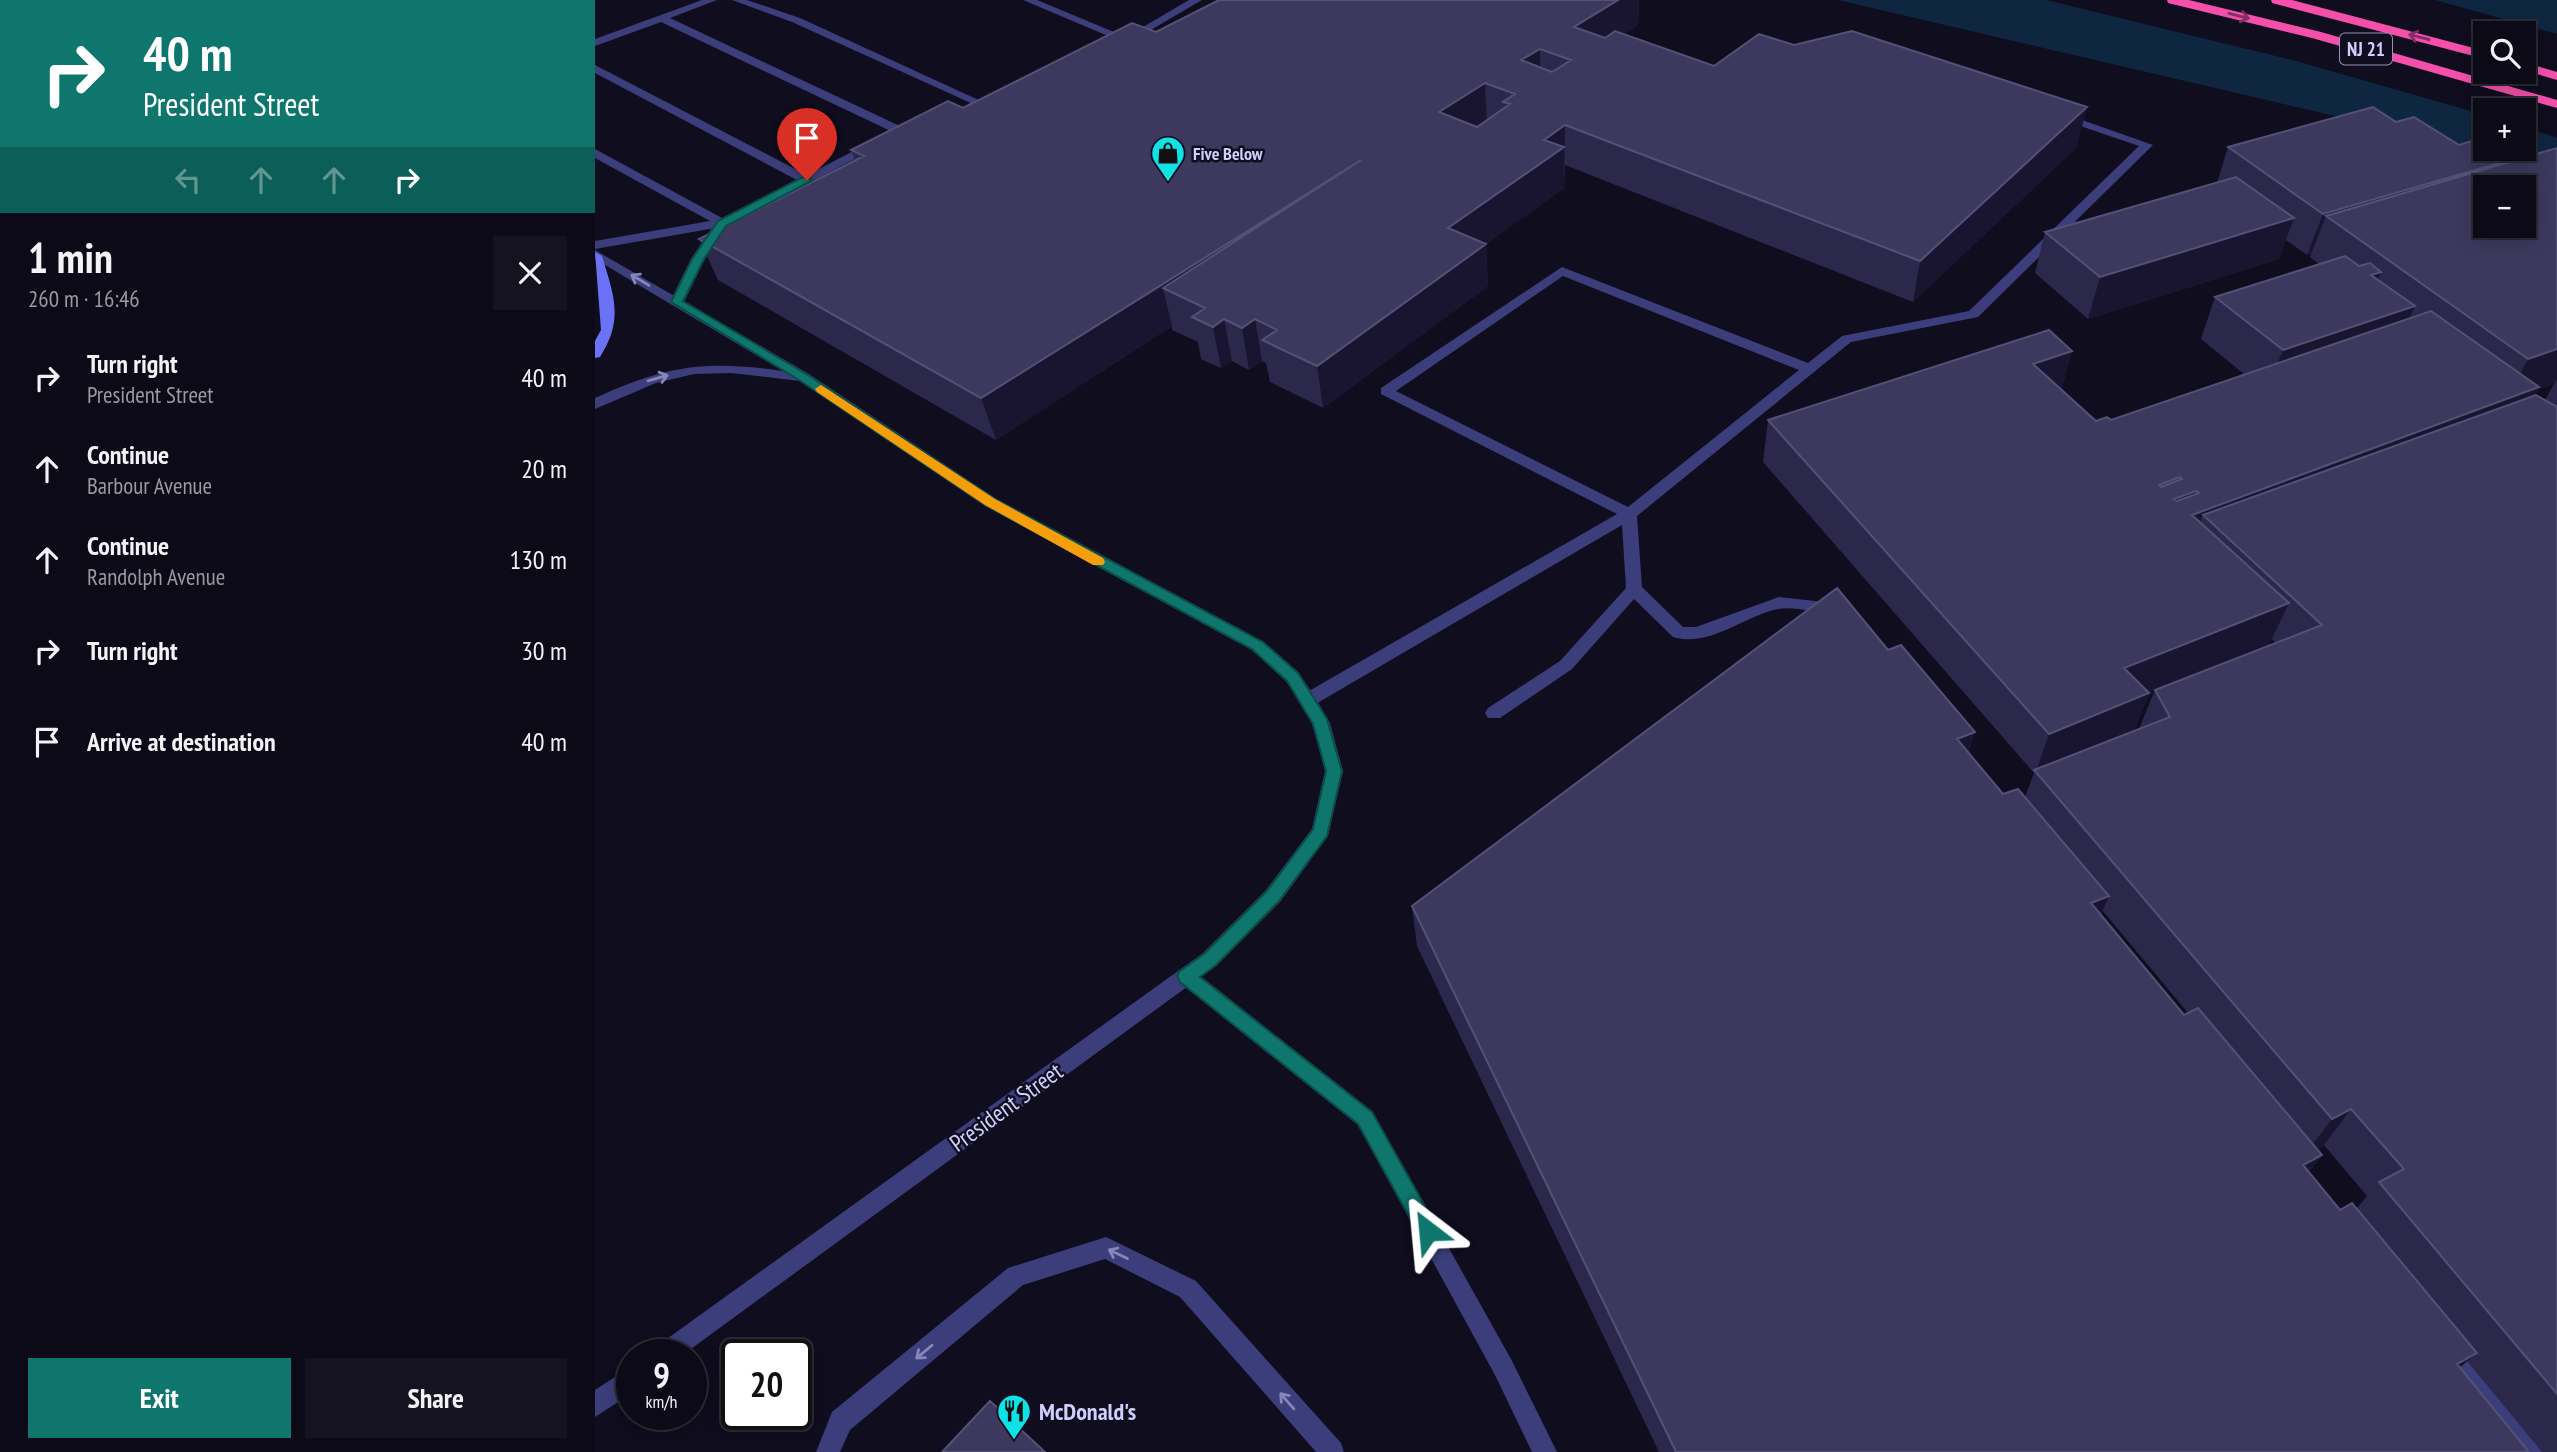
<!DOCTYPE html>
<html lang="en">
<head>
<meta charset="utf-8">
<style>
	:root { --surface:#0b0a16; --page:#14131f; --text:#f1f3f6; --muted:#9a9aa1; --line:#2b2b35; --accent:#0f766e }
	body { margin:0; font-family:"PT Sans Narrow",sans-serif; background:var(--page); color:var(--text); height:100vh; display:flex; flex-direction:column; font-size:26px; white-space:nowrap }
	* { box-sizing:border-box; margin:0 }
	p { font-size:23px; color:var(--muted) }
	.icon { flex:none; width:38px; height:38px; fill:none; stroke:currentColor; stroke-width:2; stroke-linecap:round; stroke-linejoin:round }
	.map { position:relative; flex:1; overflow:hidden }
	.sheet { display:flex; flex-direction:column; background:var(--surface); width:595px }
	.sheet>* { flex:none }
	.hud { background:#0f766e; color:#fff; overflow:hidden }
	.controls { position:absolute; left:1878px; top:21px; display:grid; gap:14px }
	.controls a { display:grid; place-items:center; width:63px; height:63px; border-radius:0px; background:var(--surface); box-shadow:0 4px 18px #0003,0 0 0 2px var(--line); font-size:35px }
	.speed { position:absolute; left:21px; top:1339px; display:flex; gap:14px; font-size:35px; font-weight:700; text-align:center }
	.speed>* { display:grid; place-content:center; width:91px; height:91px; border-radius:50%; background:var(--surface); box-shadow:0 4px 18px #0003,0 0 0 2px var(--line); line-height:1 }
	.speed small { font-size:18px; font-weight:400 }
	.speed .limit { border:4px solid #111; border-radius:10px; background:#fff; color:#111 }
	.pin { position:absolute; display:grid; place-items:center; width:60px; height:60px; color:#fff; margin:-72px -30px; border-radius:50% 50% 50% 0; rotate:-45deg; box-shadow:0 0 7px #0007 }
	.pin .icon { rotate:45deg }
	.me { position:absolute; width:77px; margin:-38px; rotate:331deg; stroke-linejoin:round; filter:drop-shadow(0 0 5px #0008) }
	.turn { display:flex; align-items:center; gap:24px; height:147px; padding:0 28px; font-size:32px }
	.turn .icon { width:91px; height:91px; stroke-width:2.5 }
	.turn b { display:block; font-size:49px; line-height:60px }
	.lanes { display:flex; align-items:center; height:66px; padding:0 28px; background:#0003; justify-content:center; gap:35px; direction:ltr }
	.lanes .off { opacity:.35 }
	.round { display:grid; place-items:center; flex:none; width:74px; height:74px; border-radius:0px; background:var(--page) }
	.overview { display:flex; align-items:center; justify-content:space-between; height:119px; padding:0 28px }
	h1 { font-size:42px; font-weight:700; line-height:52px }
	.primary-button { display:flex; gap:14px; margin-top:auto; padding:14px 28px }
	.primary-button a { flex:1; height:80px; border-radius:0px; background:var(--accent); color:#fff; font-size:28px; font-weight:700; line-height:80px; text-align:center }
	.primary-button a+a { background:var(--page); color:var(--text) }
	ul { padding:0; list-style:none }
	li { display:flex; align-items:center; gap:21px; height:91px; padding:0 28px }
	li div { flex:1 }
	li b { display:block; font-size:26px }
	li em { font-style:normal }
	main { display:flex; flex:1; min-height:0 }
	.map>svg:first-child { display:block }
</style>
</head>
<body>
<main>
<section class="sheet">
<div class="hud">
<div class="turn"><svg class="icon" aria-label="right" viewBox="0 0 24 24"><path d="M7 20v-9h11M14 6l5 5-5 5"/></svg><div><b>40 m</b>President Street</div></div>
<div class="lanes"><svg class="icon off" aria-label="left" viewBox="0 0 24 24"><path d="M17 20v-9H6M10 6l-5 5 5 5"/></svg><svg class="icon off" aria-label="ahead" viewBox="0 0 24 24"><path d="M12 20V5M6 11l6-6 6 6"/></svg><svg class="icon off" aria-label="ahead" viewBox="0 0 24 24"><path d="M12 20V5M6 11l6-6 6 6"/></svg><svg class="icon" aria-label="right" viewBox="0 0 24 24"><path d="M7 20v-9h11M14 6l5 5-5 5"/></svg></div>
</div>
<div class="overview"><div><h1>1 min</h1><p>260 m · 16:46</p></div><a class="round"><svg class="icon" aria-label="close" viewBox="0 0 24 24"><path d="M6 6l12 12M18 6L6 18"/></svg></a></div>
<ul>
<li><svg class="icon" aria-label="right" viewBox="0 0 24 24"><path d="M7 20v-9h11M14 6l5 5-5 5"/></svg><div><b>Turn right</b><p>President Street</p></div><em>40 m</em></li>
<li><svg class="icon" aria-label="ahead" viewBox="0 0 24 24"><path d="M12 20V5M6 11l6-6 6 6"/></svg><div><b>Continue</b><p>Barbour Avenue</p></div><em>20 m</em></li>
<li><svg class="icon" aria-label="ahead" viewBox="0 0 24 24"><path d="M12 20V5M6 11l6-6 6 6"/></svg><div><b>Continue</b><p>Randolph Avenue</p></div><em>130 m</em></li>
<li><svg class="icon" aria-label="right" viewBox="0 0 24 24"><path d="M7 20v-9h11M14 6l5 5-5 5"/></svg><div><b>Turn right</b></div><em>30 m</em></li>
<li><svg class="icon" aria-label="arrive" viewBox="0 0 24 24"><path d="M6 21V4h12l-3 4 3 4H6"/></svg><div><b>Arrive at destination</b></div><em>40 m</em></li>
</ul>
<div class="primary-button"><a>Exit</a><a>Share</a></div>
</section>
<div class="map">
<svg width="1962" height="1452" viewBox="0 0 1962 1452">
	<rect width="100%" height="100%" fill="#0f0d1e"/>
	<path fill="#0f2641" d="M1243,0h208l250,61 189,54v34h38l1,-22 33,11v37l-188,-51z
		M1840,0h122v34z"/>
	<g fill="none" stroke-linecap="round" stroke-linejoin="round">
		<path fill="#3b3e7a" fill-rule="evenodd" d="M107,0h15l-47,18 232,109 13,-5 6,4 -16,8h-8l-236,-112 -66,24v-7z
			M137,0h15l53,18 183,84 -10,2 -181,-82z
			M428,0h14l89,37 63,-37h13l-75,44z
			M0,65l212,110 62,-32 10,3 -152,80 -132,23v-8l115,-20 -115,-63v-9l127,69 75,-38 -202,-107z
			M1462,114h8l88,31 -175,172 -127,25 -214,174 5,71 41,40h13l83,-30 54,6 6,2 2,4 -2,4 -6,2c-16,-2 -39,-9 -55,-6 -34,7 -69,39 -105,28l-39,-38 -62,70 -72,49h-12l-3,-5 3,-5 72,-47 66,-73 -4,-63 -308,180h-12l-3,-5 3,-5 315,-181 -236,-120v-6l181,-121 246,96 34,-27 127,-25 170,-165 -82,-28zM968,276l236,94 -171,137 -232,-116z
			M121,228l6,4 -17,27 -21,43 -2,3h-10l-2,-3 21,-43 20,-30z
			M591,967l7,3 179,141 139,248 46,93h-25l-37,-77 -137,-250 -179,-143 -3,-6 3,-6z
			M511,1237l90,44 145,162 3,9h-28l-136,-155 -75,-38 -82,26 -173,145 -10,22h-24l16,-40 176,-144z
			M1852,1334l8,4 88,105 3,9h-28l-79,-98 -4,-8 4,-8z"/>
		<path fill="#3b3e7a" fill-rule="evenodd" d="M0,250l214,124 186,124 269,144 34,31 16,22 16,28 13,48 -15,65 -48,66 -63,63 -533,389h-31l4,-8 546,-393 63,-63 46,-61 13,-58 -13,-48 -10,-18 -16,-24 -34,-31 -267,-144 -185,-125 -69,-8 -37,1 -38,9 -61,26v-11c73,-33 109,-38 188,-27l-188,-112z
			M37,1366v27l-37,24v-27z"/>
		<path fill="#6b72f6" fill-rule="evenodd" d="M0,252l7,4c12,40 22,63 -2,101l-5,1v-17l6,-11z"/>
		<path fill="#f450ab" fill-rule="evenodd" d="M1572,0h22l132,32 236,68v8l-245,-70 -144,-35z
			M1676,0h21l193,51v8l-213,-56z
			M1928,62l34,10v8l-34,-10z"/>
	</g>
	<path fill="#2b284b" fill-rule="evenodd" d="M624,0h420l-1,25 -15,9 91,32 363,81 -164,155 -348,-137 -1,23 -78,56 2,42 -165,122 -53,-26 -4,-19 -4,-2 -13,9 -17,-9 -11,7 -20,-9 -3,-17 -26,-12v-4l-176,114 -278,-160 -19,-41 156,-78 -4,-11 112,-42 193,-76z
		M1801,122l63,23 51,17 47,-14v1304h-15l-75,-91 -7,6 69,85h-870l-242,-506 -5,-40 557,-152 34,40 22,3 9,-24 -271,-311 5,-42 304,-69 -11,39 35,31 15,-1 133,-46 -43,-35 14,-42 104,-33 -9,-7 1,-3 -4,1 -21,-15 -7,19 -191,60 -53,-46 10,-41 172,-49 11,-36zM1959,384l-9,16 -10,-5 3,-6zM1677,639l4,4 -7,2zM1559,692l-15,37 -5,2 15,-37zM1507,910l86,103 -4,2 -84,-100zM1729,1145l43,51 -10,12 -17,2 -31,-38 13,-17 -5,-6z"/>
	<path fill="#191531" d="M1023,0h21l-1,25 -64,41v-39z
		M945,49l1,39 -20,-28z
		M890,83l2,39 -46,30 -2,-40z
		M1492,107l-10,40 -164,155 7,-41z
		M970,125l-1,63 -78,56 2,42 -165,122 -6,-42 131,-138 96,-88z
		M766,160l-198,128 9,38 -176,114 -15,-42z
		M1915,160l-13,27 -171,29 -15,38 -4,1 16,-41z
		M1699,218l-15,41 -191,60 12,-42z
		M1786,272l-18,41 8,-38z
		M1820,306l-19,42 -130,44 17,-42z
		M629,319l8,42 -11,7 -8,-41z
		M660,319l7,42 -13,9 -7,-42z
		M1962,349v30l-3,5 -16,5 -22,40 -313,86 -15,38 4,-38 315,-116 21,-40z
		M1477,351l-12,42 -27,-29z
		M1601,491l-16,42 -6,-34z
		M1694,603l-20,42 -120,49 -16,41 -97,37 13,-38 75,-66z
		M1380,732l-12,41 -6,-34z
		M1514,896l-17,39 -1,-32z
		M1756,1109l-27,36 -19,9 27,-35z
		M1727,1155l-27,35 8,-25z
		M1882,1353l-35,30 15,-19z"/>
	<path fill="#3d395e" stroke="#545177" stroke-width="2" fill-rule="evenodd" d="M624,0h399l-44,27 31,11 10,-7 99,35 45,-32 35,11 58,-14 235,76 -167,154 -355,-136 -21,15 20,7 -116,81 38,16 -169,122 -55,-26 15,-10 -22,-11 -13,9 -18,-9 -11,8 -21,-10 13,-9 -42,-20 198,-128 -380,238 -282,-159 165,-83 -13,-6 97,-49 15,7 169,-85 24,9zM945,49l31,11 -19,12 -31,-12zM890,83l30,11 -12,8 7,2 -33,23 -38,-15z
		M1778,107l23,15 18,-5 45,28 19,-6 7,5v5h8l17,11 -187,54 -95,-67z
		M1962,148v201l-29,10 -202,-143zM1890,187h38v39h-38z
		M1641,177l58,41 -194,59 -55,-45z
		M1750,256l14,10 11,-3 11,9 -10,3 44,31 -132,44 -68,-53z
		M1836,311l108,76 -347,128 97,88 -165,65 25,25 -100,41 -281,-314 281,-90 23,21 -39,13 63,57 11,-4 4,3zM1585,477l2,2 -21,8 -2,-2zM1601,491l3,2 -22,8 -3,-2z
		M1941,395l21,12v987l-178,-212 25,-13 -53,-60 -19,10 -298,-349 136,-53 -15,-27 167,-65 -119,-110z
		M1242,588l51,62 13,-5 74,87 -18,7 46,55 15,-5 91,107 -18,7 93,112 14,-7 124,147 -19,10 37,45 12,-7 125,150 -20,11 72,88h-853l-264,-546z
		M395,1401l55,51h-103z"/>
	<defs><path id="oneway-shaft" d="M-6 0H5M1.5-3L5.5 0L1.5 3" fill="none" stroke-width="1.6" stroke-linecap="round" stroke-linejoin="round" transform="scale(1.75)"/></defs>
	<g stroke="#822e64">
		<use href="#oneway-shaft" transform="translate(1644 16) rotate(14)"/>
		<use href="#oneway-shaft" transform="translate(1824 37) rotate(-165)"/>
	</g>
	<g stroke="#8686bb">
		<use href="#oneway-shaft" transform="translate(45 280) rotate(-149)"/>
		<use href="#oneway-shaft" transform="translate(63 378) rotate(-16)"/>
		<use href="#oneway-shaft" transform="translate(523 1254) rotate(-154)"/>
		<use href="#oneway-shaft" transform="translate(329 1352) rotate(140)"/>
		<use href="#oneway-shaft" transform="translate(692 1401) rotate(-131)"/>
	</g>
	<path fill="#0f766e" stroke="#0a4d48" stroke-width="2" d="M208,177l10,3 -87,46 -22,33 -21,42 125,74 187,124 268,143 35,31 29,46 15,52 -15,65 -48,65 -63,64 -16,12 172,135 63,112 3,7 -3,7 -7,3 -7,-3 -63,-114 -178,-142 -3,-6 3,-5 24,-17 63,-63 46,-62 13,-58 -13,-47 -26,-43 -35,-32 -267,-144 -186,-125 -128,-78 21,-43 26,-38z"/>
	<path fill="#f59e0b" d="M226,385l174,114 108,59 2,4 -2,3h-10l-108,-60 -168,-113 -2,-3z"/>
	<defs>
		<g id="shop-pin" transform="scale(1.75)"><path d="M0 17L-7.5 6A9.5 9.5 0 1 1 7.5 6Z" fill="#0ee2e7" stroke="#0f0d1e"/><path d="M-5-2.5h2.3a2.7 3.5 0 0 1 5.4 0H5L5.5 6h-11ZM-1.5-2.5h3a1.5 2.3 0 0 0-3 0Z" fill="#111"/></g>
		<g id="restaurant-pin" transform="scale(1.75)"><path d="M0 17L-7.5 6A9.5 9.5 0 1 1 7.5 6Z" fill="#0ee2e7" stroke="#0f0d1e"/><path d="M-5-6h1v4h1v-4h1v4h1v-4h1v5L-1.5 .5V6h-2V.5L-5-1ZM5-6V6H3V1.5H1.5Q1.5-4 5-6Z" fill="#111"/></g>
	</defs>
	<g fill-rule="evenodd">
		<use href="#shop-pin" x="573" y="153"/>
		<use href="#restaurant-pin" x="419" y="1411"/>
	</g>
	<g text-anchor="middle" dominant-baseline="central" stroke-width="5" stroke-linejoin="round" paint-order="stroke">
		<g font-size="18" font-weight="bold" fill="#d0cefc" stroke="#0f0d1e" text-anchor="start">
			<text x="598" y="153">Five Below</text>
		</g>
		<rect fill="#0f0d1e" stroke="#9694b9" stroke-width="2" x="1745" y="33.5" width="52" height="31" rx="5"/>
		<g font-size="19" font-weight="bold" fill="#d0cefc">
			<text x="1771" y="49">NJ 21</text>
		</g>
		<g font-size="24" fill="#d0cefc" stroke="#0f0d1e">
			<text transform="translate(411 1107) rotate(-36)">President Street</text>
		</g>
		<g font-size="24" font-weight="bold" fill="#d0cefc" stroke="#0f0d1e" text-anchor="start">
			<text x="444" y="1411">McDonald's</text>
		</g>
	</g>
</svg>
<div class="controls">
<a><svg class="icon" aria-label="search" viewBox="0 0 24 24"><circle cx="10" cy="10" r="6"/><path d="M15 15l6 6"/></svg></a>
<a>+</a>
<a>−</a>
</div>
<div class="speed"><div>9<small>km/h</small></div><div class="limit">20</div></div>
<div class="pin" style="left:212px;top:180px;background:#d93025"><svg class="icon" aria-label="arrive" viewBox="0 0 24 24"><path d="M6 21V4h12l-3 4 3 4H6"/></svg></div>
<svg class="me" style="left:833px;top:1231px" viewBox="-20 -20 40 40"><path d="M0-17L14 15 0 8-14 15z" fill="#0f766e" stroke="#fff" stroke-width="4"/></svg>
</div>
</main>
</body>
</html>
